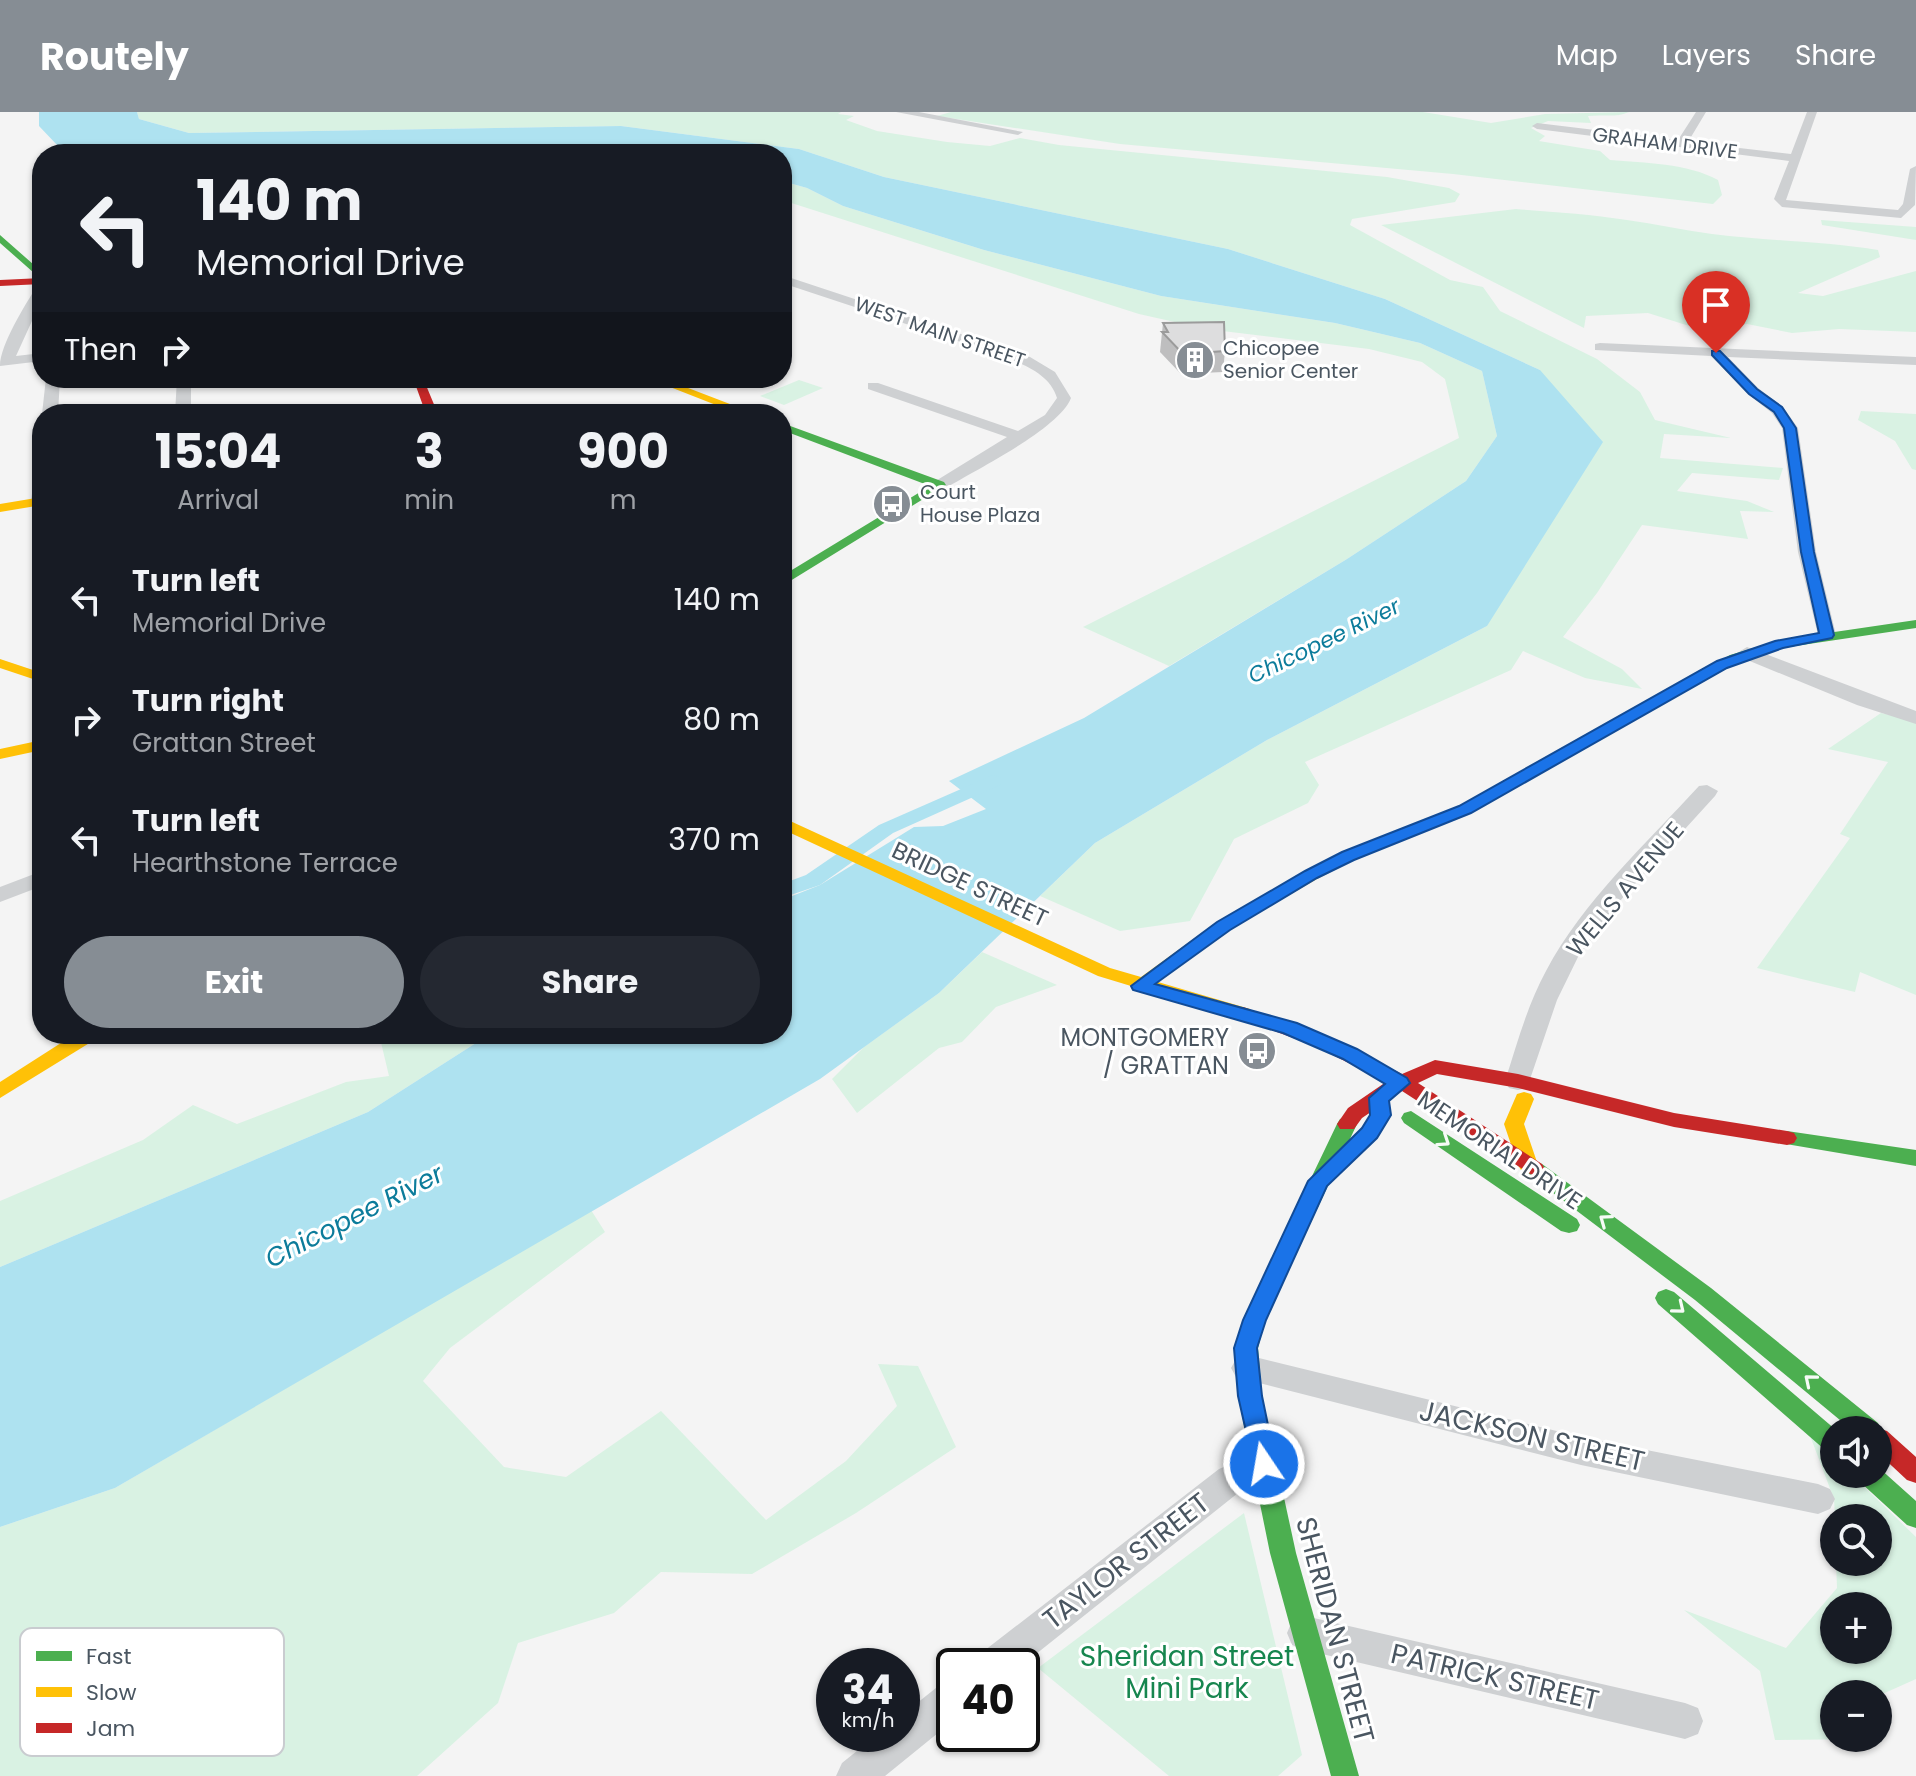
<!DOCTYPE html>
<html lang="en">
<head>
<meta charset="utf-8">
<style>
	:root { --surface:#171b24; --page:#242831; --text:#f1f3f6; --muted:#9ea1a6; --accent:#868d94 }
	body { margin:0; font-family:Poppins,sans-serif; background:var(--page); color:var(--text); height:100vh; display:flex; flex-direction:column; font-size:30px; white-space:nowrap }
	* { box-sizing:border-box; margin:0 }
	p { font-size:26px; color:var(--muted) }
	.icon { flex:none; width:44px; height:44px; fill:none; stroke:currentColor; stroke-width:2; stroke-linecap:round; stroke-linejoin:round }
	.map { position:relative; flex:1; overflow:hidden }
	.panel { position:absolute; left:32px; top:292px; width:760px; height:640px; display:flex; flex-direction:column; background:var(--surface); border-radius:32px; box-shadow:0 2px 6px #0004 }
	.panel>* { flex:none }
	.top-card { position:absolute; left:32px; top:32px; width:760px; height:244px; border-radius:32px; box-shadow:0 2px 6px #0004; background:#171b24; color:var(--text); overflow:hidden }
	.fabs { position:absolute; left:1820px; top:1304px; display:grid; gap:16px }
	.fabs a { display:grid; place-items:center; width:72px; height:72px; border-radius:50%; background:var(--surface); box-shadow:0 2px 6px #0004; font-size:40px }
	.speed { position:absolute; left:816px; top:1536px; display:flex; gap:16px; font-size:40px; font-weight:700; text-align:center }
	.speed>* { display:grid; place-content:center; width:104px; height:104px; border-radius:50%; background:var(--surface); box-shadow:0 2px 6px #0004; line-height:1 }
	.speed small { font-size:20px; font-weight:400 }
	.speed .limit { border:4px solid #111; border-radius:12px; background:#fff; color:#111 }
	.pin { position:absolute; display:grid; place-items:center; width:68px; height:68px; color:#fff; margin:-82px -34px; border-radius:50% 50% 50% 0; rotate:-45deg; box-shadow:0 0 8px #0007 }
	.pin .icon { rotate:45deg }
	.me { position:absolute; width:88px; margin:-44px; rotate:348deg; stroke-linejoin:round; filter:drop-shadow(0 0 6px #0008) }
	.turn { display:flex; align-items:center; gap:28px; height:168px; padding:0 32px; font-size:36px }
	.turn .icon { width:104px; height:104px; stroke-width:2.5 }
	.turn b { display:block; font-size:56px; line-height:68px }
	.then { display:flex; align-items:center; height:76px; padding:0 32px; background:#0003; gap:16px; font-size:30px }
	.eta { display:flex; justify-content:space-evenly; align-items:center; height:136px; text-align:center }
	.eta b { font-size:48px; font-weight:700; line-height:56px }
	.button { display:flex; gap:16px; margin-top:auto; padding:16px 32px }
	.button a { flex:1; height:92px; border-radius:48px; background:var(--accent); color:#fff; font-size:32px; font-weight:700; line-height:92px; text-align:center }
	.button a+a { background:var(--page); color:var(--text) }
	ul { padding:0; list-style:none }
	li { display:flex; align-items:center; gap:24px; height:120px; padding:0 32px }
	li div { flex:1 }
	li b { display:block; font-size:30px }
	li em { font-style:normal }
	header { display:flex; align-items:center; gap:48px; box-sizing:border-box; height:112px; padding:0 40px; background:var(--accent); color:#fff }
	header strong { font-size:38px }
	nav { display:flex; gap:44px; margin-inline-start:auto; font-size:28px }
	.map>svg:first-child { display:block }
</style>
</head>
<body>
<header>
<strong>Routely</strong>
<nav><a>Map</a><a>Layers</a><a>Share</a></nav>
</header>
<div class="map">
<svg width="1916" height="1664" viewBox="0 0 1916 1664">
	<rect width="100%" height="100%" fill="#f4f4f4"/>
	<path fill="#d9f2e3" fill-rule="evenodd" d="M137,0h704l-3,2 16,2 -8,4 31,11 70,11 43,4 30,-8 39,7 328,32 62,11 11,6 -5,8 -103,17 -2,6 100,55 33,7 17,24 97,48 43,33 15,28 76,18 -67,-4 -4,24 123,10 -4,12 -87,-7 -15,18 70,10 27,11 -34,-1 8,28 -106,-14 -45,68 -34,44 59,32 20,20 -57,-11 -62,-27 -12,19 -206,92 14,23 -11,18 -74,36 -44,82 -70,10 -80,-35 55,-53 172,-103 220,-114 53,-256 -155,-71 -157,-50 -344,-72 -85,-28 -178,-23 -432,7 -50,-14z
		M951,0h472l68,11 54,-9 84,-2c-13,6 -26,2 -41,4l3,7 -43,-2 -17,7 14,8 -6,5 61,10 10,9c35,3 77,3 108,20l4,15 -9,9 -260,-30 -333,-30 -183,-28z
		M782,69l25,7 36,18 141,44 177,46 174,27 85,20 62,28 15,65 -31,45 -119,78 -178,107 -86,-39 376,-189 -14,-59 -23,-17 -53,-13 -163,-20 -67,-15 -357,-114z
		M1516,97c37,3 74,5 111,11 28,4 56,10 85,14 56,7 110,7 166,16l2,7 -82,36 25,3 93,-25v61l-77,-3 -47,4 -45,-9 -45,6 -54,-17 -62,3 -2,12 -203,-103z
		M1821,108l95,7v13l-94,-15z
		M799,268l24,8 -39,17 -24,-9z
		M1861,299l55,3v56l-4,-1 -17,-28 -37,-21z
		M1881,601l35,8v274l-56,-23 -5,20 -98,-24 93,-130 -10,-4 48,-72 -60,-13z
		M982,840l75,33 -61,22 -34,35 -23,6 -82,65 -25,-34 32,-32 75,-54z
		M379,922h63l21,8 6,-8h21l-122,78 -368,155v-66l143,-61 50,-35 44,19 109,-42 43,-6z
		M591,1098l14,22 -155,116 -27,33 81,86 62,10 95,-66 105,109 80,-59 51,-55 -19,-42 40,2 38,81 -100,66 -104,61 -91,-2 -47,41 -96,30 -20,60 -81,73h-417v-249l115,-39z
		M1809,1321l25,24v17h17l65,63v142l-38,17 -44,-2v44l36,1 -95,1 -15,-69 -76,-61 102,38 51,-60 -1,-26h42v-44h-43l-1,-19zM1834,1494h44v44h-44z
		M1244,1401l58,242 -24,21h-109l-131,-108z"/>
	<path fill="#aee2f0" d="M39,0h98l2,7 50,14 432,-7 178,23 85,28 344,72 157,50 155,71 63,72 -116,184 -220,114 -172,103 -156,150 -119,86 -705,409 -115,39v-260l368,-155 122,-78h292v-134l38,-15 94,-58 29,-1 43,-17 -37,-28 135,-63 263,-159 119,-78 31,-45 -15,-65 -62,-28 -85,-20 -174,-27 -177,-46 -141,-44 -36,-18 -25,-7v-27h-683l-41,-8 -19,-20z"/>
	<g fill="none" stroke-linecap="round" stroke-linejoin="round">
		<path fill="#aee2f0" fill-rule="evenodd" d="M993,663l7,2 3,4 -3,4 -107,48 -73,52 -38,13v-14l24,-9 73,-50z"/>
		<path fill="#ced0d2" fill-rule="evenodd" d="M896,0h23l104,20 -5,3z
			M1696,0h10l-18,30 103,12 16,-42h10l-31,88 112,10 5,-6 7,-35 6,-3 -1,39 -14,13 -119,-11 -8,-8 15,-38 -252,-32 -5,-3 5,-3 141,17z
			M782,163l248,82 25,15 16,26c-12,31 -94,71 -125,90h-12v-6l73,-45 -139,-48v-6h10l140,48 27,-16 12,-17c-7,-24 -33,-33 -54,-42l-221,-73z
			M42,173v14l-26,57 26,-3v8l-42,5c0,-21 25,-61 37,-80z
			M1600,231l316,14v8l-188,-8 30,31 25,19 15,21 18,124 20,83 -2,4h-14l-2,-4 -20,-83 -16,-124 -10,-15 -24,-19 -37,-38 -116,-6v-6z
			M46,266h14l-2,36h-16z
			M177,266h14v36h-16z
			M42,360v34l-3,1 -8,-5 3,-25z
			M1747,535l169,64v13l-59,-19 -117,-48 -3,-4z
			M1707,673l11,6 -3,5 -91,100 -46,61 -21,43 -30,88 -9,2 -9,-2 -4,-7c12,-37 22,-75 41,-110 37,-70 100,-127 153,-185z
			M42,759v15l-42,16v-15z
			M1247,1243l334,82 237,47 12,5 5,10 -5,10 -12,5 -237,-49 -345,-88 -5,-9 5,-9z
			M1264,1338l12,4 4,10 -4,10 -33,15 -222,177h-46l5,-12 239,-185z
			M1305,1504l380,87 13,5 5,13 -5,13 -13,5 -380,-89 -13,-5 -5,-12 5,-12z
			M954,1567v41l-69,56h-49l6,-13 36,-29h24v-19l39,-31z"/>
		<path fill="#4caf50" fill-rule="evenodd" d="M0,123l42,37v8l-42,-37z
			M782,311l162,59 2,3 -164,101v-10l148,-90 -148,-56z
			M1916,508v8l-134,20 -42,13 -91,51 -5,2 -8,-5 94,-54 50,-15z
			M1411,999l166,108 3,6 -3,6 -8,2 -8,-2 -157,-108 -3,-5 3,-5z
			M1347,1005l7,2 3,5 -92,196 -7,28 4,48 34,157 63,223h-28l-61,-223 -32,-157 -4,-48 9,-28 94,-196 3,-5z
			M1787,1019l129,19v16l-136,-23 -3,-5 3,-5z
			M1535,1049l7,3 169,124 167,135 3,7 -3,6v-6h-26l-157,-130 -167,-126 -3,-5 3,-5z
			M1666,1177l8,3 162,138 -2,23 -9,-3 -167,-146 -3,-6 3,-6z
			M1878,1355l38,34v27l-9,-3 -47,-43 -3,-8h21z"/>
		<path fill="#ffc107" fill-rule="evenodd" d="M647,266h15l94,36h-17z
			M42,385v8l-42,7v-8z
			M0,547l42,14v9l-42,-14z
			M1644,592l8,5 -3,3 -178,101 -117,47 -37,19 -88,51 -71,52 92,27 2,4 -2,4 -7,2 -97,-28 -13,-1 -2,-4 -33,-10 -316,-147v-11l6,2 322,148 31,9 76,-55 88,-51 37,-19 117,-45z
			M42,628v10l-42,9v-10z
			M75,922h24l-3,5 -96,59v-16z
			M1524,980l7,2 3,5 -10,25 14,41 -3,5 -7,3 -7,-3 -3,-5 -14,-41 13,-30z"/>
		<path fill="#c62828" fill-rule="evenodd" d="M42,166v6l-42,2v-6z
			M413,266h10l15,36h-12z
			M1243,895l85,30 74,37 33,-14 83,14 156,39 113,18 7,2 3,5 -3,5 -7,2 -113,-18 -156,-39 -81,-14 -19,9 124,81 3,5 -3,5 -7,3 -133,-86 -40,27 -8,11h-14l-3,-5 11,-16 38,-26 -71,-36 -79,-29 -2,-4 2,-4z
			M1878,1316l9,3 29,26v26l-9,-3 -29,-27v-23h-7z"/>
	</g>
	<path fill="#bebebf" d="M1163,211l62,28 -2,21 -42,2 -21,-22z"/>
	<path fill="#ddddde" stroke="#9b9b9b" stroke-width="2" d="M1224,210l1,29 -42,3 -21,-22h6l-5,-9z"/>
	<defs><path id="oneway-chevron" d="M-2-3.5L2.5 0L-2 3.5" fill="none" stroke-width="1.6" stroke-linecap="round" stroke-linejoin="round" transform="scale(2)"/></defs>
	<g stroke="#f6fbf6">
		<use href="#oneway-chevron" transform="translate(1444 1029) rotate(34)"/>
		<use href="#oneway-chevron" transform="translate(1605 1108) rotate(-144)"/>
		<use href="#oneway-chevron" transform="translate(1679 1196) rotate(39)"/>
		<use href="#oneway-chevron" transform="translate(1810 1268) rotate(-140)"/>
	</g>
	<path fill="#1a73e8" stroke="#114b97" stroke-width="2" d="M1712,239h8l37,38 25,18 14,21 18,124 20,83 -2,3 -49,10 -56,20 -256,145 -117,47 -37,18 -87,52 -75,54 142,39 60,26 50,29 3,5 -21,18 2,14 -14,23 -50,48 -61,134 -9,28 5,48 14,68 -3,7 -9,3 -9,-3 -17,-75 -4,-48 9,-28 65,-139 54,-53 8,-13 -1,-17 16,-14 -42,-25 -60,-26 -150,-43 -2,-4 86,-64 88,-51 37,-19 117,-46 258,-145 58,-20 44,-8 -18,-81 -17,-124 -10,-16 -25,-18 -37,-39z"/>
	<defs>
		<g id="building-disc" transform="scale(2)"><circle r="9.5" fill="#868d94" stroke="#fff"/><path d="M-4-6H4V6H1V3H-1V6H-4ZM-2.5-4.3h1.7v1.8h-1.7ZM.8-4.3h1.7v1.8H.8ZM-2.5-1h1.7V.8h-1.7ZM.8-1h1.7V.8H.8Z" fill="#fff"/></g>
		<g id="bus-disc" transform="scale(2)"><circle r="9.5" fill="#868d94" stroke="#fff"/><path d="M-5-6H5V4H4V6H2V4H-2V6H-4V4H-5ZM-3.5-4V0h7V-4ZM-3.5 1.2v1.5H-2V1.2ZM2 1.2v1.5H3.5V1.2Z" fill="#fff"/></g>
	</defs>
	<g fill-rule="evenodd">
		<use href="#building-disc" x="1195" y="248"/>
		<use href="#bus-disc" x="892" y="392"/>
		<use href="#bus-disc" x="1257" y="939"/>
	</g>
	<g text-anchor="middle" dominant-baseline="central" stroke-width="6" stroke-linejoin="round" paint-order="stroke">
		<g font-size="20" fill="#4a5661" stroke="#fff">
			<text transform="translate(1665 31) rotate(7)">GRAHAM DRIVE</text>
			<text transform="translate(940 220) rotate(19)">WEST MAIN STREET</text>
		</g>
		<g font-size="20" fill="#4a5661" stroke="#fff" text-anchor="start">
			<text x="1223" y="236">Chicopee<tspan x="1223" dy="23">Senior Center</tspan></text>
			<text x="920" y="380">Court<tspan x="920" dy="23">House Plaza</tspan></text>
		</g>
		<g font-size="22" font-style="italic" fill="#0c7c9b" stroke="#fff">
			<text transform="translate(1324 529) rotate(-26)">Chicopee River</text>
		</g>
		<g font-size="24" fill="#4a5661" stroke="#fff">
			<text transform="translate(970 772) rotate(25)">BRIDGE STREET</text>
			<text transform="translate(1625 777) rotate(-50)">WELLS AVENUE</text>
			<text transform="translate(1500 1038) rotate(34)">MEMORIAL DRIVE</text>
		</g>
		<g font-size="24" fill="#4a5661" stroke="#fff" text-anchor="end">
			<text x="1229" y="925">MONTGOMERY<tspan x="1229" dy="28">/ GRATTAN</tspan></text>
		</g>
		<g font-size="26" font-style="italic" fill="#0c7c9b" stroke="#fff">
			<text transform="translate(354 1104) rotate(-27)">Chicopee River</text>
		</g>
		<g font-size="28" fill="#4a5661" stroke="#fff">
			<text transform="translate(1532 1324) rotate(13)">JACKSON STREET</text>
			<text transform="translate(1126 1449) rotate(-38)">TAYLOR STREET</text>
			<text transform="translate(1335 1518) rotate(75)">SHERIDAN STREET</text>
			<text transform="translate(1495 1565) rotate(13)">PATRICK STREET</text>
		</g>
		<g font-size="28" fill="#17864f" stroke="#fff">
			<text x="1187" y="1544">Sheridan Street<tspan x="1187" dy="32">Mini Park</tspan></text>
		</g>
	</g>
	<rect x="20" y="1516" width="264" height="128" rx="12" fill="#fff" stroke="#c9ccd0" stroke-width="2"/>
	<rect x="36" y="1539" width="36" height="10" fill="#4caf50"/>
	<rect x="36" y="1575" width="36" height="10" fill="#ffc107"/>
	<rect x="36" y="1611" width="36" height="10" fill="#c62828"/>
	<g font-size="22" fill="#4a5661">
		<text x="86" y="1552">Fast</text>
		<text x="86" y="1588">Slow</text>
		<text x="86" y="1624">Jam</text>
	</g>
</svg>
<div class="fabs">
<a><svg class="icon" aria-label="sound" viewBox="0 0 24 24"><path d="M4 9h4l5-4v14l-5-4H4zM17 9q2 3 0 6"/></svg></a>
<a><svg class="icon" aria-label="search" viewBox="0 0 24 24"><circle cx="10" cy="10" r="6"/><path d="M15 15l6 6"/></svg></a>
<a>+</a>
<a>−</a>
</div>
<div class="speed"><div>34<small>km/h</small></div><div class="limit">40</div></div>
<div class="pin" style="left:1716px;top:241px;background:#d93025"><svg class="icon" aria-label="arrive" viewBox="0 0 24 24"><path d="M6 21V4h12l-3 4 3 4H6"/></svg></div>
<svg class="me" style="left:1264px;top:1352px" viewBox="-20 -20 40 40"><circle r="17" fill="#1a73e8" stroke="#fff" stroke-width="3"/><path d="M0-11L8 9 0 5-8 9z" fill="#fff"/></svg>
<div class="top-card">
<div class="turn"><svg class="icon" aria-label="left" viewBox="0 0 24 24"><path d="M17 20v-9H6M10 6l-5 5 5 5"/></svg><div><b>140 m</b>Memorial Drive</div></div>
<div class="then">Then<svg class="icon" aria-label="right" viewBox="0 0 24 24"><path d="M7 20v-9h11M14 6l5 5-5 5"/></svg></div>
</div>
<section class="panel">
<div class="eta">
<div><b>15:04</b><p>Arrival</p></div>
<div><b>3</b><p>min</p></div>
<div><b>900</b><p>m</p></div>
</div>
<ul>
<li><svg class="icon" aria-label="left" viewBox="0 0 24 24"><path d="M17 20v-9H6M10 6l-5 5 5 5"/></svg><div><b>Turn left</b><p>Memorial Drive</p></div><em>140 m</em></li>
<li><svg class="icon" aria-label="right" viewBox="0 0 24 24"><path d="M7 20v-9h11M14 6l5 5-5 5"/></svg><div><b>Turn right</b><p>Grattan Street</p></div><em>80 m</em></li>
<li><svg class="icon" aria-label="left" viewBox="0 0 24 24"><path d="M17 20v-9H6M10 6l-5 5 5 5"/></svg><div><b>Turn left</b><p>Hearthstone Terrace</p></div><em>370 m</em></li>
</ul>
<div class="button"><a>Exit</a><a>Share</a></div>
</section>
</div>
</body>
</html>
